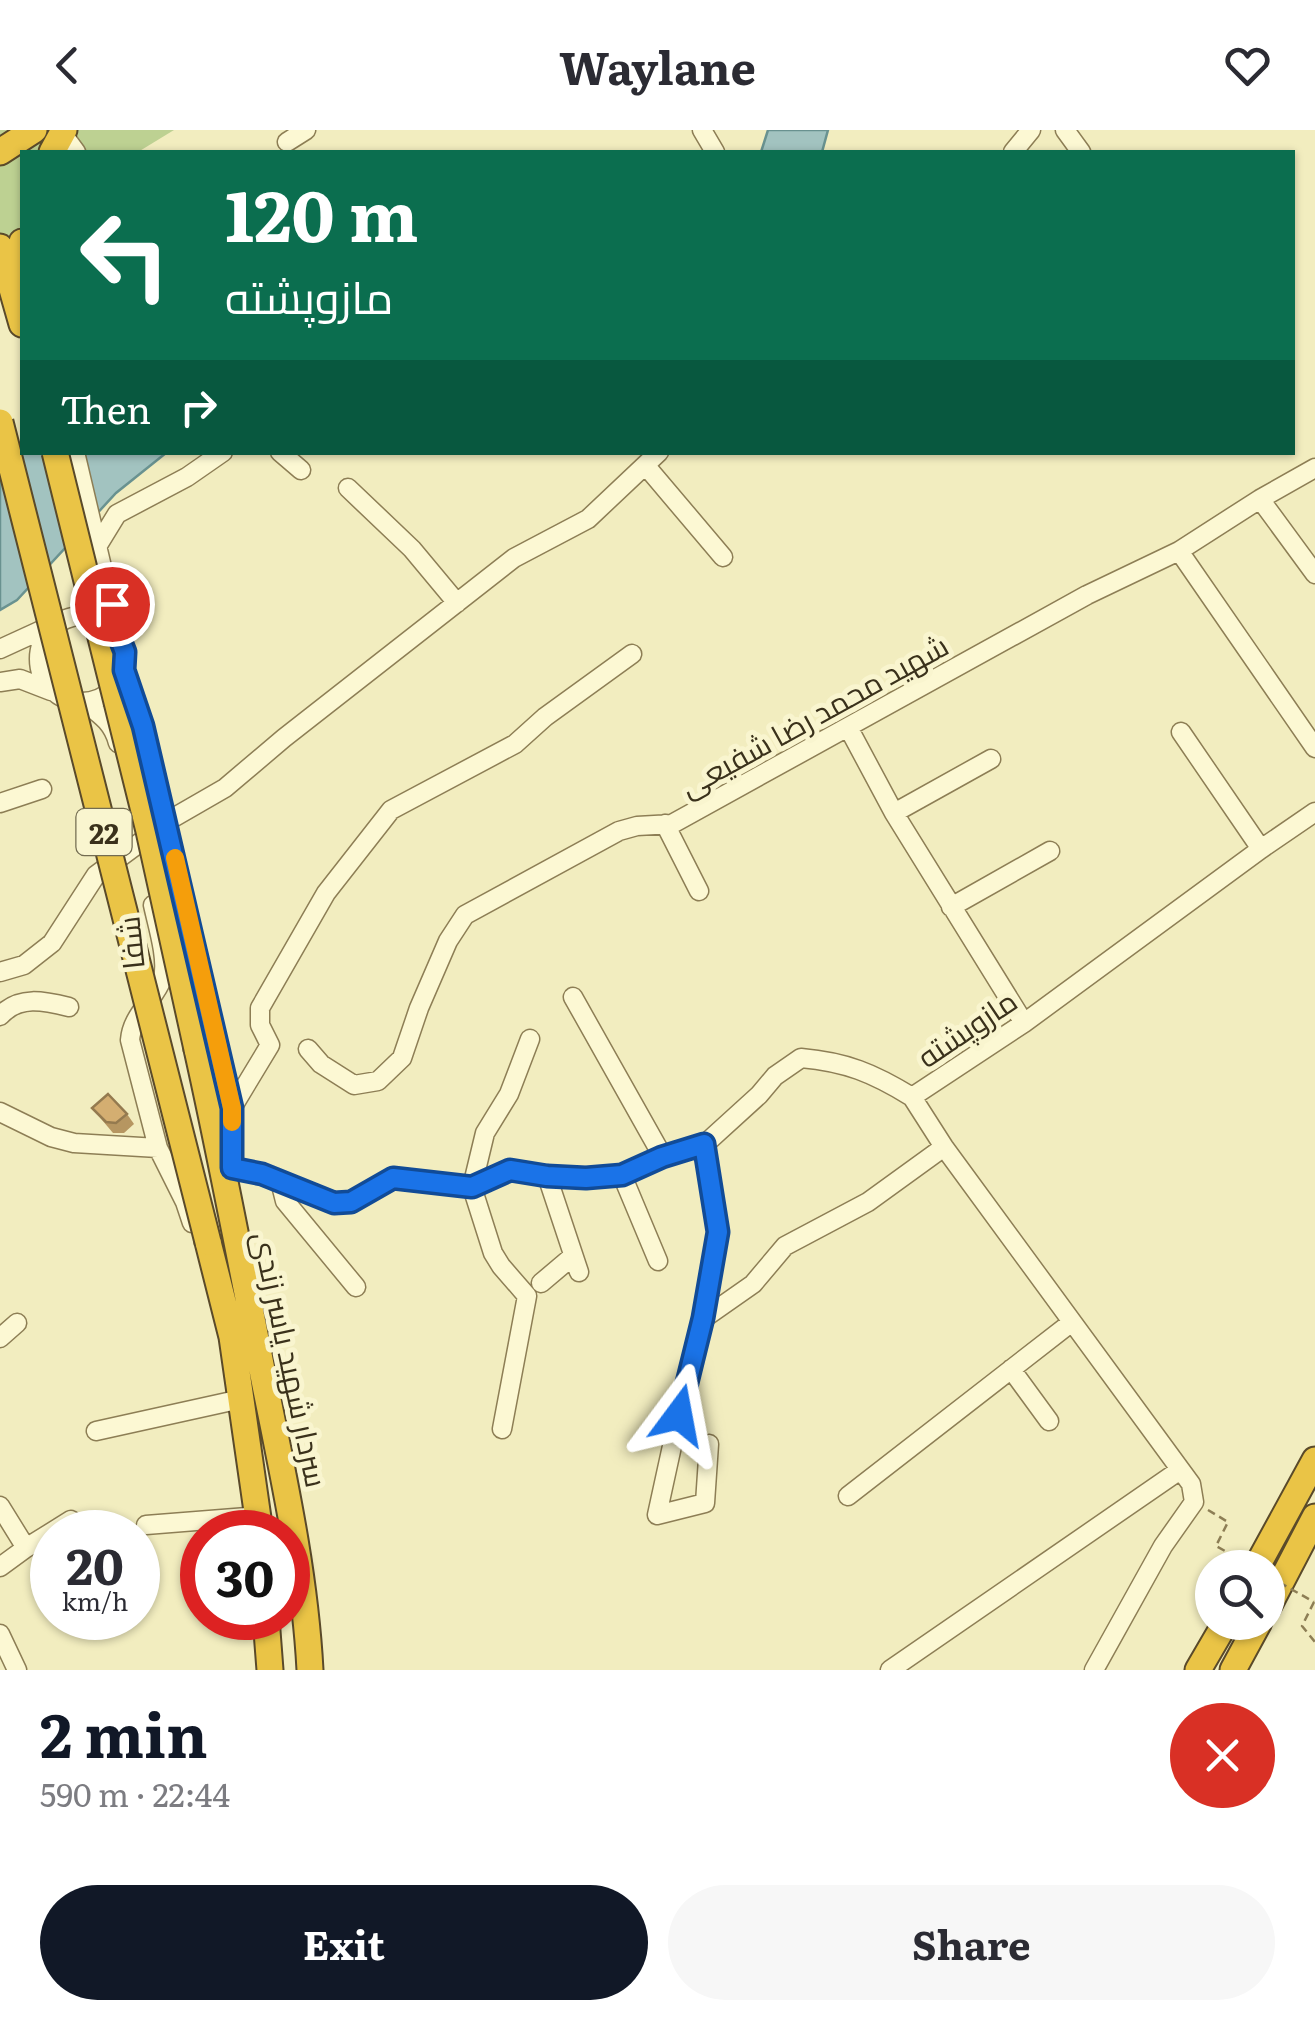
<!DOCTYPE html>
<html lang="en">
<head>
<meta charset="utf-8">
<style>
	:root { --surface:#fff; --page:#f7f7f7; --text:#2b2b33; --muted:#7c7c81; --accent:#111827 }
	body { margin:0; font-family:Literata,Cairo,serif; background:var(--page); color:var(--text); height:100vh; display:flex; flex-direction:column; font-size:38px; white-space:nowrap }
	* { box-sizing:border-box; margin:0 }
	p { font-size:32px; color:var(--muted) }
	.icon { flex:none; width:55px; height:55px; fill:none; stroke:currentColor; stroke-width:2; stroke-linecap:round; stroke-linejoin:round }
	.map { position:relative; height:1540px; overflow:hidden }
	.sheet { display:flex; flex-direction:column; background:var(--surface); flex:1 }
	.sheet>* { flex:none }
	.guide { position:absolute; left:20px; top:20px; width:1275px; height:305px; border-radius:0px; box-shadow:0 2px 8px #0004; background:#0b6e4f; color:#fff; overflow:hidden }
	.tools { position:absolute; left:1195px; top:1420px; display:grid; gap:20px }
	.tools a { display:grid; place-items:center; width:90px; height:90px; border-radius:50%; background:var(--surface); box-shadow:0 2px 8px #0004; font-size:50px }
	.speed { position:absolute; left:30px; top:1380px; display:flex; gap:20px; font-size:50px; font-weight:700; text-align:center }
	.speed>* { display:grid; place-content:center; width:130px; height:130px; border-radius:50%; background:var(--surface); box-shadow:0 2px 8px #0004; line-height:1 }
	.speed small { font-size:25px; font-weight:400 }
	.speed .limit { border:15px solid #d22; background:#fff; color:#111 }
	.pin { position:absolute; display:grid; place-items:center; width:85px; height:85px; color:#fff; margin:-42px; border:5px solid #fff; border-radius:50%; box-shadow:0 2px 10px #0007 }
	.me { position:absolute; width:110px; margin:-55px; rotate:13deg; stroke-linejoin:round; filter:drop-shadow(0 0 8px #0008) }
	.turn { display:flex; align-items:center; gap:35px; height:210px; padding:0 40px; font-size:45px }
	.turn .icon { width:130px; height:130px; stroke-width:2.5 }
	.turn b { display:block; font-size:70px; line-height:85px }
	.then { display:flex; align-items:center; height:95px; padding:0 40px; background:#0003; gap:20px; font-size:38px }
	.round { display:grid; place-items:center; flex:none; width:105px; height:105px; border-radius:52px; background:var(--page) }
	.head { display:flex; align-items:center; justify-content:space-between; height:170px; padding:0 40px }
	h1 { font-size:60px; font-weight:700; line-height:75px; color:var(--accent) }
	.cta { display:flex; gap:20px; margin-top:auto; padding:20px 40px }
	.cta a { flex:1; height:115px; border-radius:60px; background:var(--accent); color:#fff; font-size:40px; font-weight:700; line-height:115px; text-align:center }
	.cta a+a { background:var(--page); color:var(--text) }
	header { display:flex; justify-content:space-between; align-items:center; height:130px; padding:0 40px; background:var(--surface); font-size:45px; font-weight:700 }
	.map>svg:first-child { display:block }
</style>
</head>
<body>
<header><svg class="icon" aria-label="back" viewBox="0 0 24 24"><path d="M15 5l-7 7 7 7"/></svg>Waylane<svg class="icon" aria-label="heart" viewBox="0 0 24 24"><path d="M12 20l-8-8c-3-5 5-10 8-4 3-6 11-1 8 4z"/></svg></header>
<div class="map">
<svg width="1315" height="1540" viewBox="0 0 1315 1540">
	<rect width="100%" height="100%" fill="#f2edbf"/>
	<path fill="#bdd192" d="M0,0h174l-36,22h-116v74l-22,15z"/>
	<path fill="#a2c3c0" stroke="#699290" stroke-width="2.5" d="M768,0h60l-6,22h-61z
		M22,322l144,1 -50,40 -99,107 -17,10v-145z"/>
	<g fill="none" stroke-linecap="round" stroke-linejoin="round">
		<g stroke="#8d7e55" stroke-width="21">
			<path id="minor" d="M702,0l13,22
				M1065,0l16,22
				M62,3l14,19
				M287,12l19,-12
				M1013,22l18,-22
				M75,322l43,183
				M280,322l21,18
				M646,336l77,91
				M348,358l64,61 45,54
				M1260,369l55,75
				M98,415l19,-31 70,-37 36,-25
				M1179,421l136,197
				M39 529a43 43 0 1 1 86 0a43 43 0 1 1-86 0Z
				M0,519l48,-22
				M124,540l19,56 89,382 -1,60 -3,7
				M0,552l20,-3 31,12
				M85,573c16,12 28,20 33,40
				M848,597l46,86 130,210
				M1181,602l80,117
				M0,673l42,-14
				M894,683l97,-54
				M166,692l59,-34 59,-50 230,-180 74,-39 71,-67
				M665,694l34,67
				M153,775c4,19 15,54 10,72 -8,23 -31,37 -33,63l28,108 27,54 7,21
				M951,777l99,-56
				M0,842l24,-7 28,-22 44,-68 46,-34
				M573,867l90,160
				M0,886c19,-21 44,-15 69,-9
				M308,919l13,15 33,21 24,-4 24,-23 17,-50 29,-67 17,-26 154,-84 18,-5 35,-2 415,-229 92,-44 81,-52 55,-31
				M912,967l32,50 247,337 3,18 -31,44 -69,124
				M232,978l38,-63 -10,-20v-17l66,-115 65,-83 124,-66 30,-27 87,-63
				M0,982l51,25 23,6 84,5
				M704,1015l13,87 -14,87 -17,63 -29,133 48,-12 4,-59
				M231,1038l31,6 72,29 17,-1 42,-24 79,9 38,-17 37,6 40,2 35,-3 41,-18 41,-12 55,-50 16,-19 26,-18c45,4 72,15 111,39l112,-74 237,-174 54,-37
				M622,1045l36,86
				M547,1046l32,96
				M280,1051l5,20 71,86
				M541,1153l32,-27
				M703,1189l50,-35 32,-38 83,-44 76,-55
				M0,1208l17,-15
				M1011,1239l38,52
				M502,1299l25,-133 -26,-30 -8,-13 -21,-66 13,-54 24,-39 21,-55
				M96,1301l145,-32
				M848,1366l224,-174
				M0,1376l26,42 -26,19
				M146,1395l113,-9
				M26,1418l45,-28
				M0,1504l17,36
				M890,1540l290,-200"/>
		</g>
		<g stroke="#5a4a2a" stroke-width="29">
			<path id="highway" d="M0,22l34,-22
				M52,22l12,-22
				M0,117l22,77
				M15,155l7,-43
				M197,919c25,112 46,224 68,336 19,94 40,189 45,285
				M208,1112l24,95 28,195
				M1256,1438l59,-108
				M1268,1477l47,-90
				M266,1488l4,52
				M1198,1540l28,-48
				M1233,1540l26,-48"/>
		</g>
		<path stroke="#8d7e55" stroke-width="2.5" stroke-dasharray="8 5" stroke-linecap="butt" d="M1208,1380l20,12 -12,24 20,11
			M1314,1472l-12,24 13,16"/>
		<use href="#minor" stroke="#fcf8d3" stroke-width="18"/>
		<use href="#highway" stroke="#eac446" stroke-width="25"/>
		<g stroke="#5a4a2a" stroke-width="29" stroke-linecap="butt">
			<path id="highway-bridge" d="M0,292l208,820
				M55,322l94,379 48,218"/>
		</g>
		<path stroke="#8d7e55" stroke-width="2.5" stroke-dasharray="8 5" stroke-linecap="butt" d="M1268,1446l46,26"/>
		<use href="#highway-bridge" stroke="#eac446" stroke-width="25"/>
	</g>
	<path fill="#b69661" d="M92,978l35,6 7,10 -10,9h-11z"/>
	<path fill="#d4ae71" stroke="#947a4f" stroke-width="2.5" d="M108,964l19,20 -11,9 -10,-1 -14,-14z"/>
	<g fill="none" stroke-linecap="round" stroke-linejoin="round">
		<g stroke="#114b97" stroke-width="25">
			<path id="route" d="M112,474l6,30 7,18 -1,18 19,56 89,382v60l30,6 72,29 17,-1 42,-24 79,9 38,-17 37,6 39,2 36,-3 40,-18 42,-13 14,88 -15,86 -24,97"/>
		</g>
		<use href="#route" stroke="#1a73e8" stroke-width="18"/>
		<path stroke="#f59e0b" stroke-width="18" d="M175,728l57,250v14"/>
	</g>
	<g text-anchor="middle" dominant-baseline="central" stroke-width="10" stroke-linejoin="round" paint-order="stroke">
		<rect fill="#f9f5cf" stroke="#736c51" stroke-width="2.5" x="76.5" y="679" width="55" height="46" rx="8"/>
		<g font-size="28" font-weight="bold" fill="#3a311b">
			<text x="104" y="702">22</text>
		</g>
		<g font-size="30" fill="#3a311b" stroke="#f9f5cf">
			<text transform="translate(813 584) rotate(-29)">شهید محمد رضا شفیعی</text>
			<text transform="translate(129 813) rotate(-96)">شفا</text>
			<text transform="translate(966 897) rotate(-34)">مازوپشته</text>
			<text transform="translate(292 1229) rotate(78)">سردار شهید یاسر زندی</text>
		</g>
	</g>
</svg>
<div class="tools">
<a><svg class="icon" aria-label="search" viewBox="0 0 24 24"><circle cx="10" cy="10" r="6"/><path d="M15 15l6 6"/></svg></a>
</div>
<div class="speed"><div>20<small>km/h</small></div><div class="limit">30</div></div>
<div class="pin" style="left:112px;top:474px;background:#d93025"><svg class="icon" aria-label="arrive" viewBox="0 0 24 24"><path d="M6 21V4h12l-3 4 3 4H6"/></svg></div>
<svg class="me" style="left:679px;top:1285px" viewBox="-20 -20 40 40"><path d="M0-17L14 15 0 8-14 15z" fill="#1a73e8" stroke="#fff" stroke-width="4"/></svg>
<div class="guide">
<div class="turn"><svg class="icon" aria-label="left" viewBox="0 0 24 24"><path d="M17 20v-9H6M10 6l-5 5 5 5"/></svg><div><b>120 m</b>مازوپشته</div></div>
<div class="then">Then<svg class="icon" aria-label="right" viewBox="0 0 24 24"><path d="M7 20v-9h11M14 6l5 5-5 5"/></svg></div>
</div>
</div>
<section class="sheet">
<div class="head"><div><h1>2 min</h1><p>590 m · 22:44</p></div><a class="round" style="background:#d93025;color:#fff"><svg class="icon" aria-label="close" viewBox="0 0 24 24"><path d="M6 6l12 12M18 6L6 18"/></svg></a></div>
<div class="cta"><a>Exit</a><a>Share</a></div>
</section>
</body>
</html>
